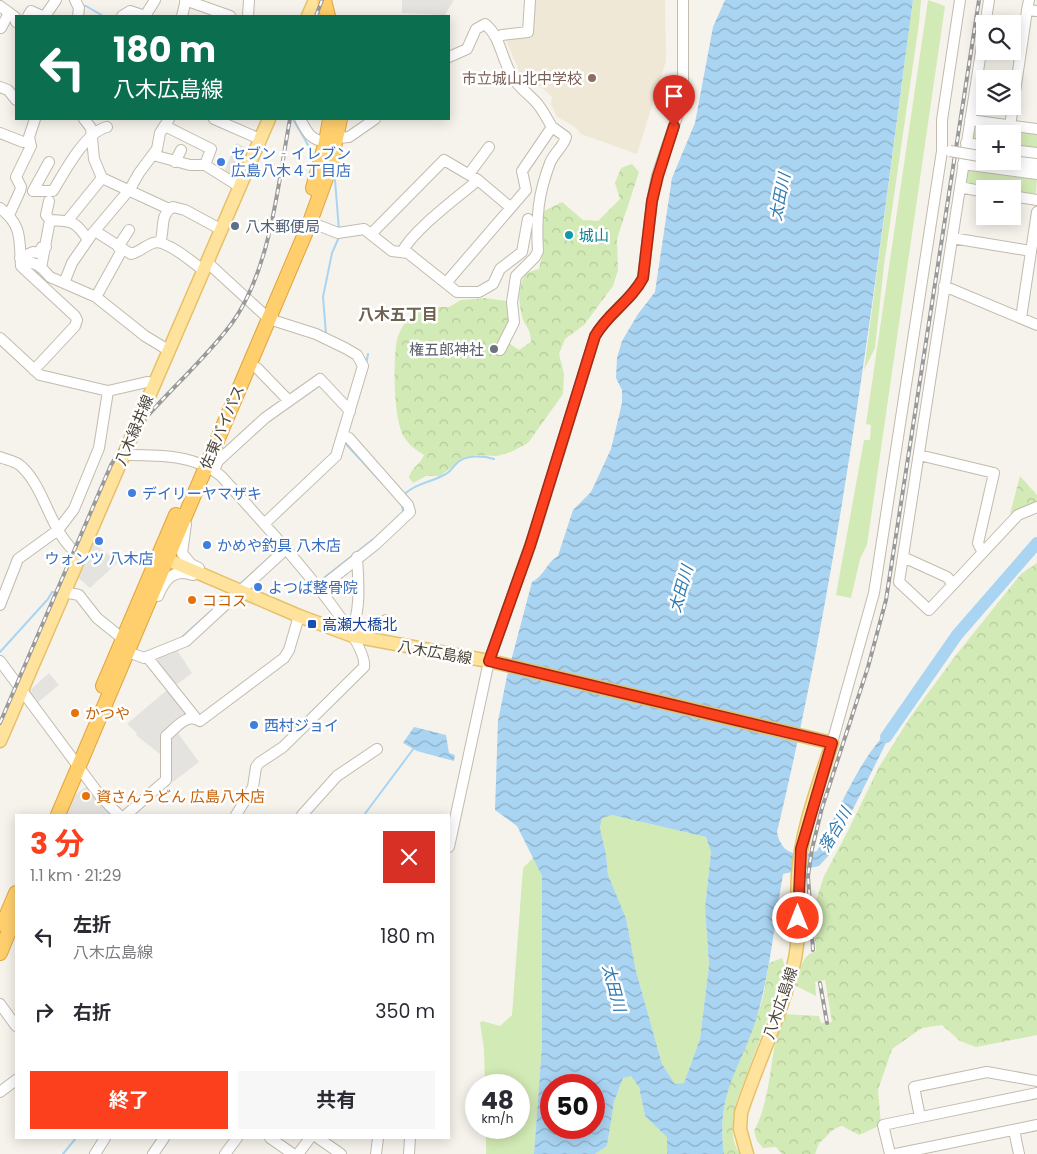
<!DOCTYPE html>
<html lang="ja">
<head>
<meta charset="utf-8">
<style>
	:root { --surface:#fff; --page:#f7f7f7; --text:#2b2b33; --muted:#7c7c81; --accent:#fc3f1d }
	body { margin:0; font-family:Poppins,"Noto Sans JP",sans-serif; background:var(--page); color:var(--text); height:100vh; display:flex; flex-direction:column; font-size:19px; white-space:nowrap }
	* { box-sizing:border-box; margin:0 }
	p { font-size:16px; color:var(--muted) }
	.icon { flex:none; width:28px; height:28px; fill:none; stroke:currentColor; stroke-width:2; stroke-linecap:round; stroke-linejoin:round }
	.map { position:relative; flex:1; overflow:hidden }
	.details { position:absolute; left:15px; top:814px; width:435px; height:325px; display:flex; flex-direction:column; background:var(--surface); border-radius:0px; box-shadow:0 2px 12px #0003 }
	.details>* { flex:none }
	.top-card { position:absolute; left:15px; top:15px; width:435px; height:105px; border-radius:0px; box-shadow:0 2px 12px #0003; background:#0b6e4f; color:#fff; overflow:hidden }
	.fabs { position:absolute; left:976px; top:15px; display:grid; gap:10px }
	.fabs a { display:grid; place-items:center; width:45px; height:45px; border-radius:0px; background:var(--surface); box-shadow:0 2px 12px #0003; font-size:25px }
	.speed { position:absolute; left:465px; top:1074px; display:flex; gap:10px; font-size:25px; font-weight:700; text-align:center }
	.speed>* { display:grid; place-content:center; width:65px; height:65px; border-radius:50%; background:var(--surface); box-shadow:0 2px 12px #0003; line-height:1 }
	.speed small { font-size:12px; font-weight:400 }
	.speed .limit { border:8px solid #d22; background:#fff; color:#111 }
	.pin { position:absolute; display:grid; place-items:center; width:42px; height:42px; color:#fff; margin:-51px -21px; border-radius:50% 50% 50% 0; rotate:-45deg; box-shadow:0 0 5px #0007 }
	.pin .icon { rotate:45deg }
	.me { position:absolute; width:55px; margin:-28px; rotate:0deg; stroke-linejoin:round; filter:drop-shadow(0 0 4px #0008) }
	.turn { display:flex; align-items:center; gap:18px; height:105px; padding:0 15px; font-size:22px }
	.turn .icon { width:65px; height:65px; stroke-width:2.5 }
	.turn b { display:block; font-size:35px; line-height:42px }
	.round { display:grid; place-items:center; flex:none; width:52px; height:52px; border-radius:0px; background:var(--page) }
	.headline { display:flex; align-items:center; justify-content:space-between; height:85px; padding:0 15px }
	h1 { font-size:30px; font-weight:700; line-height:38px; color:var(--accent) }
	.primary-button { display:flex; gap:10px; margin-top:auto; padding:10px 15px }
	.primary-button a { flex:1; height:58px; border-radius:0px; background:var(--accent); color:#fff; font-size:20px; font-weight:700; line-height:58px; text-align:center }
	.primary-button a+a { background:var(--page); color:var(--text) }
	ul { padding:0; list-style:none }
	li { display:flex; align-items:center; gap:15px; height:75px; padding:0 15px }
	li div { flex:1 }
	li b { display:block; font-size:19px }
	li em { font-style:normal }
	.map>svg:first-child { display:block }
</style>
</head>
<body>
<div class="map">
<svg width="1037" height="1154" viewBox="0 0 1037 1154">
	<defs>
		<pattern id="forest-crowns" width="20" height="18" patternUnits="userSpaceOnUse" patternTransform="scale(1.25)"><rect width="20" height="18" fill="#d2eab5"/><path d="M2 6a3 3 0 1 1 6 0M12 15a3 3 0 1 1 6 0" fill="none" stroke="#b6ca9c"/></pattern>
		<pattern id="water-waves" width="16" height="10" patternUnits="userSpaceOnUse" patternTransform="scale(1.25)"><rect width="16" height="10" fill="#a9d4f2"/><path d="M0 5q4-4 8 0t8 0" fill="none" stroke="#8caec5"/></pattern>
	</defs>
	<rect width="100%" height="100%" fill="#f6f3ec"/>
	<path fill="#efe8d6" d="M533,0h132l1,61 -29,93 -56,-20 -7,-8 -17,-9 -6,-13 1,-7 -19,-17 -4,2 -8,-6 -15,-36 26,-6z"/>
	<path fill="#d2eab5" d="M913,0h8l-2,23 -35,242 -9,83 -11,22z
		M928,0l17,6 -78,539 -7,14 -9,39 -15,-3 28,-155h6l1,-15 -5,-1z
		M978,124l59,9v18l-24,-4 -1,-13h-27v9l-12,-1 2,-14z
		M968,168l69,8 -1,18 -23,-2 -1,-3h-21l-25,-4z
		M612,815l94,22 5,15 -6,55 4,58 -9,74 -16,44 -9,1 -13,-20 -26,-93 -10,-53 -18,-43 -2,-21 -6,-26 2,-11z
		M533,858l9,18v170l-8,108h-48v-26h33v-43h-34l-1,-36 -4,-26 2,-2 18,5 12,-11 11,-147z
		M631,1075l8,12 6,29 23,21 -1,17h-72l12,-8 7,-44 9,-24z"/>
	<path fill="url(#forest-crowns)" d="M632,164l7,8 -22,67 1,31 -5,16 -29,39 -19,14 -6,15 5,20 -1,20 -35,49 -17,9 -14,4 -21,-1 -13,4 -23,17h-14l-13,7 -4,-6c3,-10 11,-12 15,-22 -8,-5 -15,-10 -20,-18 -11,-19 -11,-76 -7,-97 3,-13 13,-24 21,-33h31l12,-7 24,-2 21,3 6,13 -5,28 12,8 12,-8c-1,-17 -6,-14 -9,-26 -4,-17 -4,-29 4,-43l13,-4 4,-17 -4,-27 3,-13 20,-10 21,18 15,1 22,-22 -5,-16 6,-15z
		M1020,476l17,19v7l-27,12z
		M1037,563v472l-61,12 -16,-6 -18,-16 -20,3 -30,21 -14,41 3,35 -22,10 -17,-9c-11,2 -14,11 -23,17l-4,11h-33l-6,-7 -13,1 -6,-7 -3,-10c19,-35 15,-80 29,-117l36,2 2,7 11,-1 -7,-42 -10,2 1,14 -20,-10c3,-14 5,-31 20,-35l-3,-41 11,-34 24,-45 31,-64 30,-48 47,-64 65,-81z
		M782,958l4,11 -50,134c-3,17 -7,35 4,51h-16c-8,-59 15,-89 34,-141 6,-16 8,-33 11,-50z"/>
	<path fill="#e5e3e0" d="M402,0h52l-9,15 -43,-2z
		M236,143l16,7 -14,32 -14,-10z
		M90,540l28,22 -28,26 -16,-14z
		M177,650l15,23 -16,12 -20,-27z
		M49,673l10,12 -22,18 -9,-11z
		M168,689l21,28 -14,12 24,33 -26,20 -7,-2v-21l-30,-24 1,-2 -10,-9z
		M91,783l28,32h-55l7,-17z"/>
	<path fill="url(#water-waves)" fill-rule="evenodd" d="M725,0h188c-38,280 -70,557 -136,832 4,22 20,26 40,19 24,-43 42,-95 79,-128l-65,130 -12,13 -36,8c-8,45 -12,91 -24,135 -15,57 -44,79 -35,145h-57v-17l-22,-21 -6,-29 -8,-11 -8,2 -9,24 -7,44 -12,8h-61l8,-108v-170l-25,-50 -22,-16 3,-89 9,-45 25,-94c13,-7 14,-19 26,-26l15,-46 18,-18 20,-43 11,-46v-13l-6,-12 1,-20 5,-17 16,-27 17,-22 17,-114 23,-55 18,-96zM612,815l94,22 5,15 -6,55 4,58 -9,74 -16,44 -9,1 -13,-20 -26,-93 -10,-53 -18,-43 -2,-21 -6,-26 2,-10zM551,1085h43v43h-43z
		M414,727l32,8 3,18 6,2 -1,6 -37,-10 -14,-8z"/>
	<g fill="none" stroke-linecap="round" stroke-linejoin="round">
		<path stroke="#a9d4f2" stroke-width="2" d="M81,6h5l17,10
			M293,119l22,38
			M335,180l4,50
			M326,334l-3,-37 9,-44 7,-16
			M366,364l2,-10
			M345,443l39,42
			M403,495c16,-13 23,-11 39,-19 8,-3 9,-7 14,-12 9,-10 28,-8 38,-5
			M285,543l2,-2 7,10
			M317,580l3,1 56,-44 27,-25 -1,-7
			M239,585l41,-37
			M180,639l52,-47
			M0,652l48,-53 4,-7h7
			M364,815l50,-67
			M63,1154l13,-16"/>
		<path stroke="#a9d4f2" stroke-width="12" d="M886,737l71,-102 80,-92"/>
		<g stroke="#c2bbae" stroke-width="12">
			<path id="minor" d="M75,0l4,8 -1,8
				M185,0l45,16
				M989,0l-90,582 30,28 89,-95 19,-8
				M1029,0l-2,10 10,1
				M0,6l15,11 1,5
				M28,16l3,-5 11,5
				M45,16l11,-16
				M122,16l8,-5 15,5 10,-16
				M182,16l4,-16
				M248,16l1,-16
				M1,28l8,-15
				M497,38l5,-3 26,-3 2,-32
				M0,87l8,3 8,10
				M84,119l7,9 3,31 8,19 67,31
				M214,119l46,20
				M300,119c7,13 10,21 26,23
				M970,120l67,9
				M165,126l46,23 -6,16
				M1010,126l17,-116
				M0,133l23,9 7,-1
				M338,138l11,-1 26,-18
				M966,143l19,3
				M1012,150l25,3
				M153,155l37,10h15l35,22
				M1012,161l25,3
				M49,162l-16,29h20c11,-18 32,-59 54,-64
				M175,162l6,-12
				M963,164l74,10
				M469,174l20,-27
				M960,187l25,5
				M1012,196l25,4
				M49,201l-3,14 4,5
				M0,208c23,18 19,31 21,58l54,50 2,4 -2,6 -41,44
				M9,215l11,-24 1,-4 -5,-10 15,-31 -2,-9 6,-18
				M68,220l34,-42
				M310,222l28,11 26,-4 28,22 16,2 49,39h22l14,-8 7,-15 22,-17 6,-33
				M95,231l36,23c8,-2 14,-8 22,-11 11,-5 41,20 51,28
				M372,233l72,-73 34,20 32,27
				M952,238l79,13
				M160,242c5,-11 -1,-28 13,-35l12,3 37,20
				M118,247l11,-17
				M402,252c12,-23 55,-54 76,-72
				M20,258l20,8 10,11 46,20 49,39 23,14
				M20,258l13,-6 6,1 3,-6h4
				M208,263l61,56 47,15 29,14 12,7 6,11 -27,90 -72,68
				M41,268l9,-48c22,1 26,1 38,20
				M64,283l8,-20 20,-29 38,-45 9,-16 18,-24 3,-16 9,-14
				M446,283l80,-93 -4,-19 30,-44c-5,-8 -10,-19 -17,-26 -9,-9 -20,-17 -25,-29 -9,-16 -10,-36 -25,-48l-9,5 -9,20 -18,8
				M944,286l93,39
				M96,297l26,-47
				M1021,318l16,-106
				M0,338l40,37 68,16 39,-9 6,1
				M500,350l14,-28 -2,-20 4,-26 19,-19 3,-6c-2,-33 0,-57 12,-88 4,-10 14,-17 16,-26l-14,-10
				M249,364l8,4 32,33
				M123,455c33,0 72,-1 98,21 25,28 149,160 143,191l-81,80 -24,16 -3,4 -3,20 -17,28
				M919,455l75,18 -16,70 4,8
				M0,457c7,3 15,4 21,9 26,24 28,67 59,90
				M214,470l4,-9 47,-43 55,-39 30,32
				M186,524l-4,29 9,11 8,4
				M903,557l44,20 6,7
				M319,589l57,-45 34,-32 -2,-7 -59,-67 -6,-3
				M64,592l15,3 18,23 26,21
				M158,596c7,-17 16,-28 35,-21
				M0,605l18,-46 40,-29 16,-21 25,-61 9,-57
				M350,630c12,-15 8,-54 7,-73
				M361,638l2,-5 23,-13
				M128,652l16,6 42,-17 101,-93
				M148,658l47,59
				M0,661l101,136 18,18
				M832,743l42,-150 68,-442v-31l18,-120
				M126,815l40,-35v-44c10,-8 21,-24 34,-15l84,-63 5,-8 10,-34
				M302,815l35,-39 40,-27
				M449,847l40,-186 45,-127 61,-198c13,-23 36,-35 48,-58l9,-77 5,-25 23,-68 3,-25v-83
				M0,1004l16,22
				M0,1092l16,-12
				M920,1117l-6,-30 73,-15 50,9
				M1014,1130l5,24
				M270,1138l23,16
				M318,1138l23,16
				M95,1154l10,-16
				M153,1154l11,-16
				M225,1154l12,-16
				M298,1154l12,-16
				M376,1154l2,-16
				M409,1154l1,-16
				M890,1154l-7,-29 154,-32
				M896,1154l141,-29"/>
		</g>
		<g stroke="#e6c16a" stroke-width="15">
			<path id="major" d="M308,16l7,-16
				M159,556l140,60 54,20 141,26 338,81c-14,44 -31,87 -34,132 -2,29 3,59 -4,88 -12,51 -37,100 -53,150l-1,16 7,25
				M0,741l269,-622"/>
		</g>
		<g stroke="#e0a43c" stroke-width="16">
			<path id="highway" d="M324,0l4,16
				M313,188l13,-46 4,-23
				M103,686l73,-171
				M58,815l252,-593 20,-55 10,-48
				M3,924l13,-31
				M0,953l16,-39"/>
		</g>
		<use href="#minor" stroke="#fff" stroke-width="10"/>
		<use href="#major" stroke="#ffe39c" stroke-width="12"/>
		<use href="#highway" stroke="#ffcf6e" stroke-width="14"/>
		<g stroke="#9a9a9a" stroke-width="4">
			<path id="rail" d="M316,16l6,-16
				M0,723l111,-258c32,-55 84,-92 121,-142 39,-54 46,-140 58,-204
				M813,950l-5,-74 4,-27 10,-41 46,-141 18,-67 93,-600
				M820,983l7,40"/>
		</g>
		<use href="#rail" stroke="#fff" stroke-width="2" stroke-dasharray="5.5" stroke-linecap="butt"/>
		<g stroke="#c2bbae" stroke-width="12" stroke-linecap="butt">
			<path id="minor-bridge" d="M950,151l35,6"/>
		</g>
		<use href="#minor-bridge" stroke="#fff" stroke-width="10"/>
	</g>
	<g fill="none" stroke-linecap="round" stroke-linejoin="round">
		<g stroke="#a42913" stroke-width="12">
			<path id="route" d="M674,126l-16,50 -6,25 -9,77c-12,23 -35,35 -48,58l-65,210 -41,115 343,82 -31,106 -3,69"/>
		</g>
		<use href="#route" stroke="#fc3f1d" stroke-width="9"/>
	</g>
	<circle fill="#8d6e63" stroke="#fff" stroke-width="2" cx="592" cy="78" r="5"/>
	<g fill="#3f7fe0" stroke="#fff" stroke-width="2">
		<circle cx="221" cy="162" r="5"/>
		<circle cx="132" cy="493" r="5"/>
		<circle cx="99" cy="541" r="5"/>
		<circle cx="207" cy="545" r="5"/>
		<circle cx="258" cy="587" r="5"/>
		<circle cx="254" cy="725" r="5"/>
	</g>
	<circle fill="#5c6f8a" stroke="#fff" stroke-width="2" cx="235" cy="226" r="5"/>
	<circle fill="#0f9aa8" stroke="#fff" stroke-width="2" cx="569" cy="235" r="5"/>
	<circle fill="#6b7280" stroke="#fff" stroke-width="2" cx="494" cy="349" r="5"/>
	<g fill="#e8710a" stroke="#fff" stroke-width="2">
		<circle cx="192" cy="600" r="5"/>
		<circle cx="75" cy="713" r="5"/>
		<circle cx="86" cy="796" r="5"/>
	</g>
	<rect fill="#1a4fb4" stroke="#fff" stroke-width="2" x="307" y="619" width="10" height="10" rx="2.5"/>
	<g text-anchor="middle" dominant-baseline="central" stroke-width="5" stroke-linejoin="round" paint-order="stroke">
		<g font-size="15" fill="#785e54" stroke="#fff" text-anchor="end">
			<text x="582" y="78">市立城山北中学校</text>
		</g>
		<g font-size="15" fill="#366cbe" stroke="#fff" text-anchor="start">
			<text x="231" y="153">セブン‐イレブン<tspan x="231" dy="17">広島八木４丁目店</tspan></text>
			<text x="142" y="493">デイリーヤマザキ</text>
			<text x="217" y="545">かめや釣具 八木店</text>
			<text x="99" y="558" text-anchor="middle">ウォンツ 八木店</text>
			<text x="268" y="587">よつば整骨院</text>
			<text x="264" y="725">西村ジョイ</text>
		</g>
		<g font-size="15" fill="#4e5e75" stroke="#fff" text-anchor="start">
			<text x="245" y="226">八木郵便局</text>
		</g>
		<g font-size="15" fill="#0d838f" stroke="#fff" text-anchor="start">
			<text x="579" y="235">城山</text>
		</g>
		<g font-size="15" fill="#5b616d" stroke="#fff" text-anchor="end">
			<text x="484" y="349">権五郎神社</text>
		</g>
		<g font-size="15" fill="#4b4439" stroke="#fff">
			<text transform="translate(222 427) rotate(-67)">佐東バイパス</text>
			<text transform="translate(134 430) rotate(-67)">八木緑井線</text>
			<text transform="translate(435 652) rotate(10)">八木広島線</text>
			<text transform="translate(780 1003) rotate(-71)">八木広島線</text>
		</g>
		<g font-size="15" fill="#c56008" stroke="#fff" text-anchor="start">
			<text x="202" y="600">ココス</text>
			<text x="85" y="713">かつや</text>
			<text x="96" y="796">資さんうどん 広島八木店</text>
		</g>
		<g font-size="15" fill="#164399" stroke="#fff" text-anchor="start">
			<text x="322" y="624">高瀬大橋北</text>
		</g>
		<g font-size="16" font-style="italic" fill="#2e7ab2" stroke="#fff">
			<text transform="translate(780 197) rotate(-79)">太田川</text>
			<text transform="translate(681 589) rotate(-74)">太田川</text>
			<text transform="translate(835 830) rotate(-60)">落合川</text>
			<text transform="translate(614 988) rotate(75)">太田川</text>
		</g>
		<g font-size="16" font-weight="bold" fill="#6e6250" stroke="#fff">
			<text x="398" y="314">八木五丁目</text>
		</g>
	</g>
</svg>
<div class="fabs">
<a><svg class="icon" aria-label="search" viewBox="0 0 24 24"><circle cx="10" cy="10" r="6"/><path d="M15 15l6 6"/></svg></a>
<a><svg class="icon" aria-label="layers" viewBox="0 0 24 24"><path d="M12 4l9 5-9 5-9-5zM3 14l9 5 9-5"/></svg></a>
<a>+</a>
<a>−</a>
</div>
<div class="speed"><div>48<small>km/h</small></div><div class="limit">50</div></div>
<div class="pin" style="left:674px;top:126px;background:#d93025"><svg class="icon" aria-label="arrive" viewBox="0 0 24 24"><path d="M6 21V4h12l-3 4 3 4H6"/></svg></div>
<svg class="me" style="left:798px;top:918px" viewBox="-20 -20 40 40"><circle r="17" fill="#fc3f1d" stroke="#fff" stroke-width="3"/><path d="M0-11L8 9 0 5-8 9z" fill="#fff"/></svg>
<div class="top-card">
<div class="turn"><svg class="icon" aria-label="left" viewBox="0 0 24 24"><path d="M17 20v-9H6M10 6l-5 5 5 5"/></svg><div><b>180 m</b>八木広島線</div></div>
</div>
<section class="details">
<div class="headline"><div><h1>3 分</h1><p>1.1 km · 21:29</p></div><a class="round" style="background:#d93025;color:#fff"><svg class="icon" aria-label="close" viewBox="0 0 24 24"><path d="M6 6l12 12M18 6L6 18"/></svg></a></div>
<ul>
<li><svg class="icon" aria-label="left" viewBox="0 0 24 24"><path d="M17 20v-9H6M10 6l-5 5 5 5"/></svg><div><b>左折</b><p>八木広島線</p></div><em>180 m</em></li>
<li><svg class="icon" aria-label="right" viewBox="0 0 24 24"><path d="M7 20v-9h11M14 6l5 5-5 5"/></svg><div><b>右折</b></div><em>350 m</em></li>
</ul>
<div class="primary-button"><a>終了</a><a>共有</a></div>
</section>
</div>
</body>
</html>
